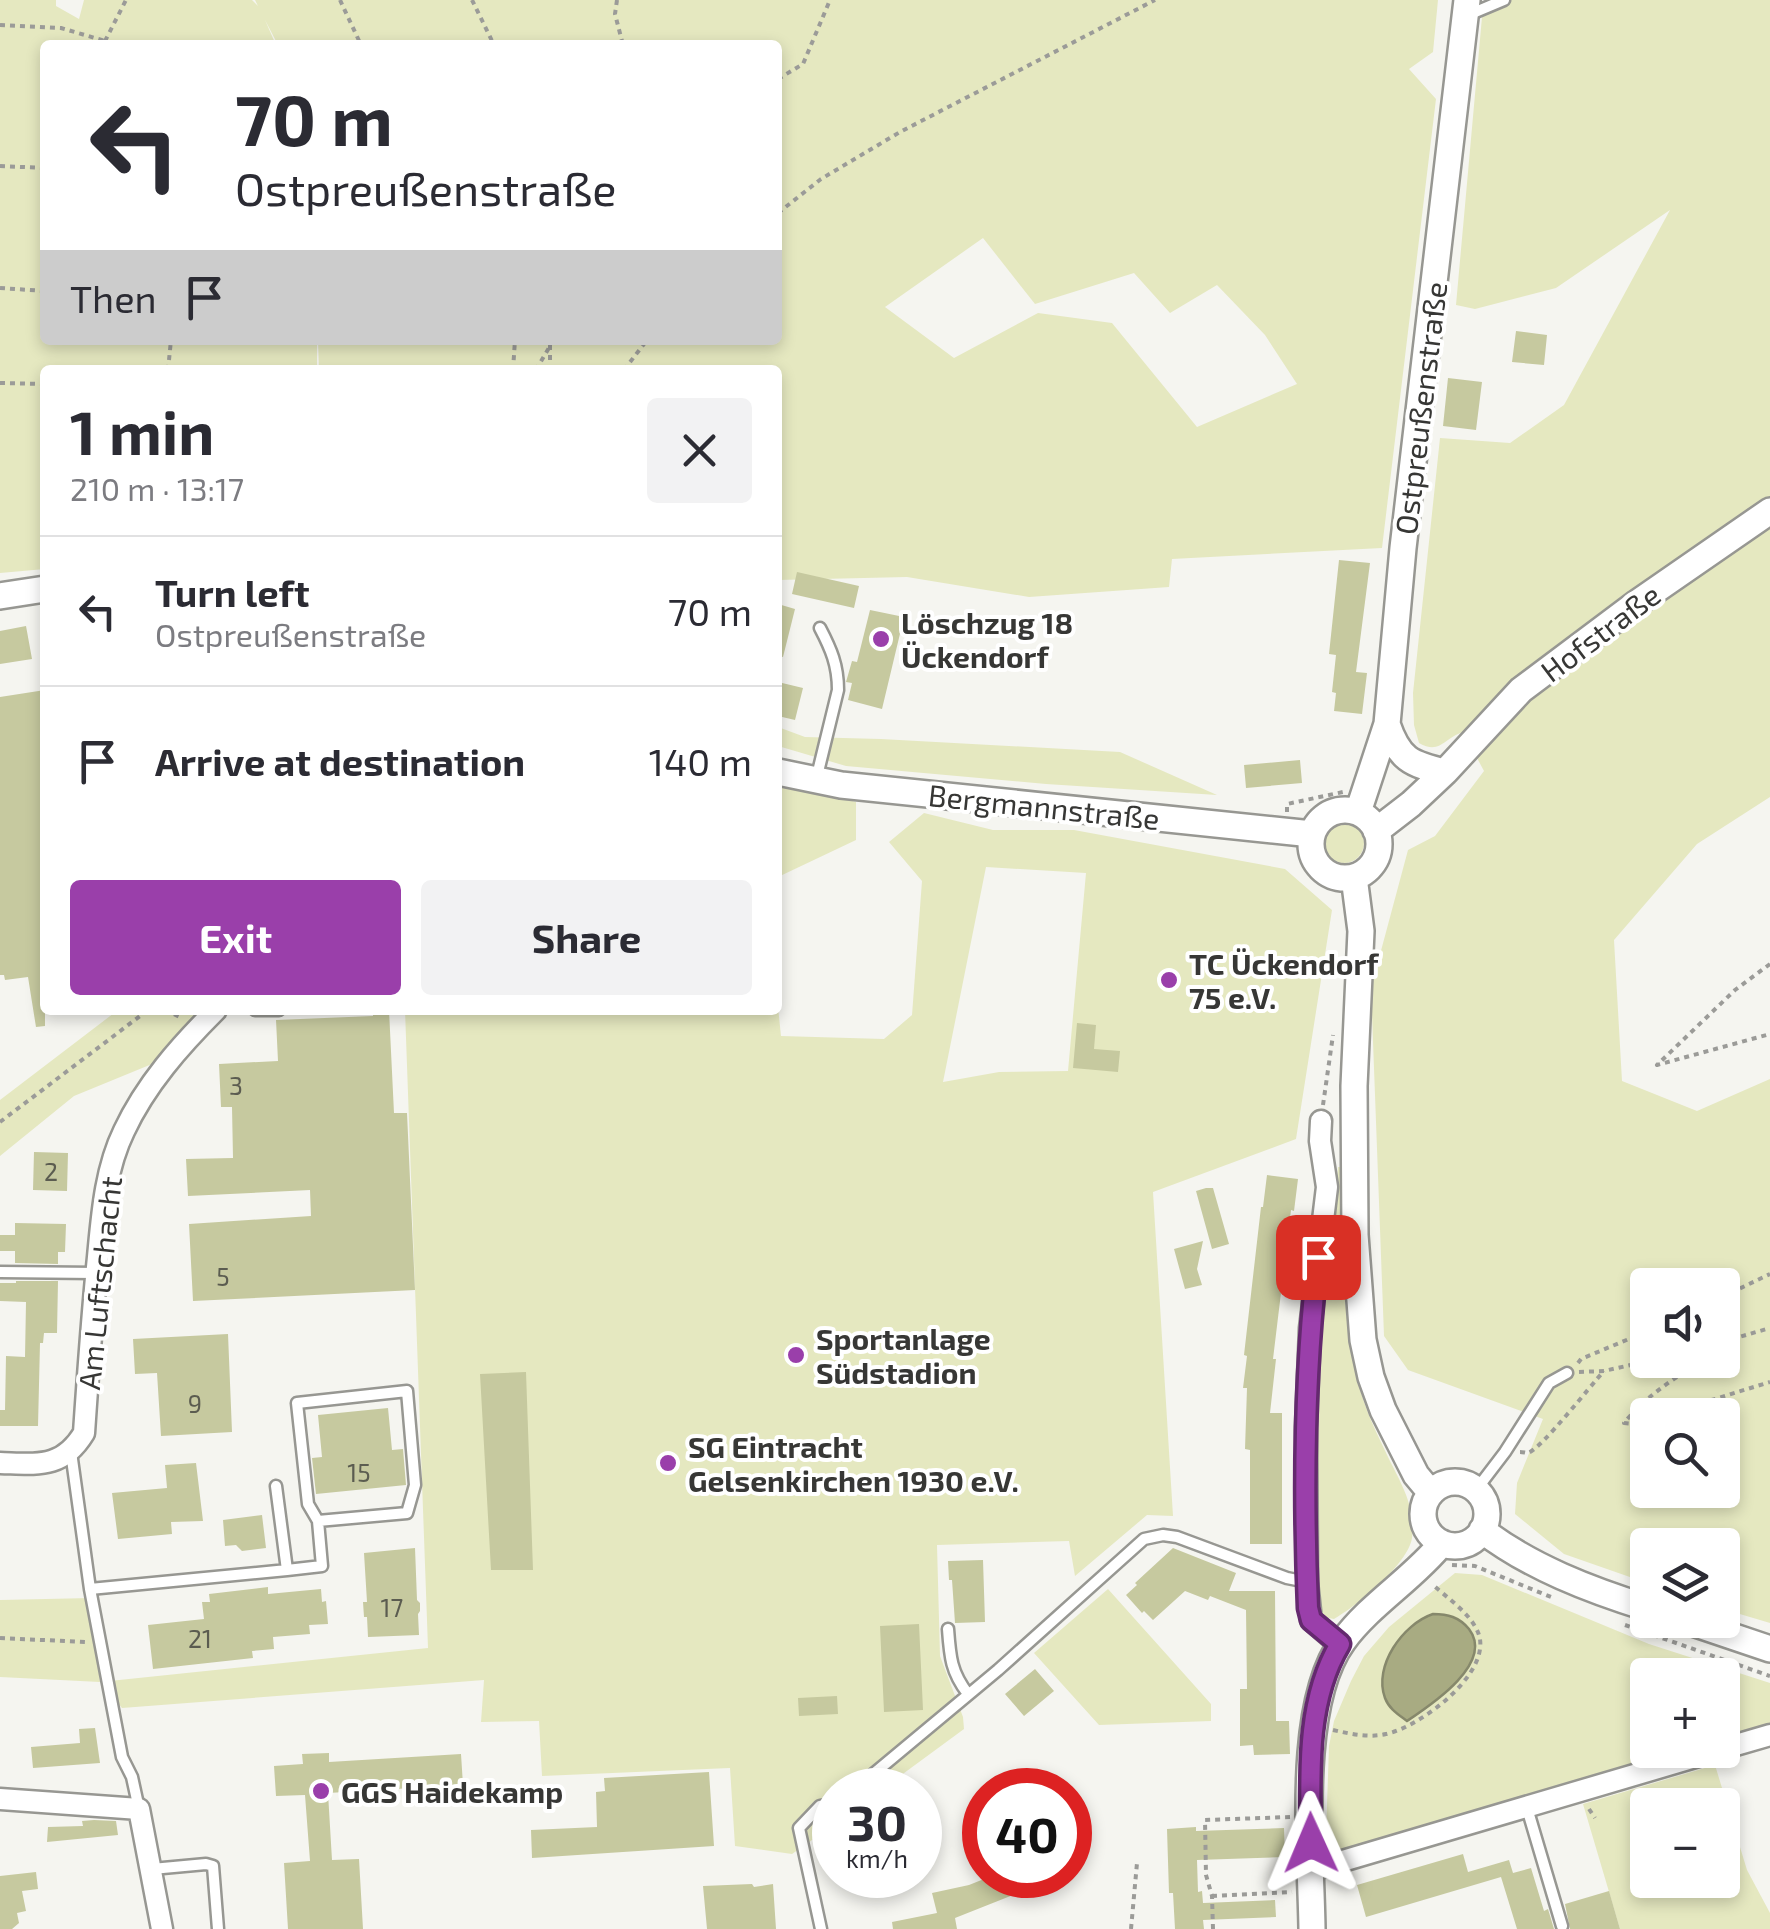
<!DOCTYPE html>
<html lang="en">
<head>
<meta charset="utf-8">
<style>
	:root { --surface:#fff; --page:#f2f2f3; --text:#2b2b33; --muted:#7c7c81; --line:#e1e1e2; --accent:#9a3faa }
	body { margin:0; font-family:"Exo 2",sans-serif; background:var(--page); color:var(--text); height:100vh; display:flex; flex-direction:column; font-size:38px; white-space:nowrap }
	* { box-sizing:border-box; margin:0 }
	p { font-size:32px; color:var(--muted) }
	.icon { flex:none; width:55px; height:55px; fill:none; stroke:currentColor; stroke-width:2; stroke-linecap:round; stroke-linejoin:round }
	.map { position:relative; flex:1; overflow:hidden }
	.side { position:absolute; left:40px; top:365px; width:742px; height:650px; display:flex; flex-direction:column; background:var(--surface); border-radius:10px; box-shadow:0 5px 15px #0003 }
	.side>* { flex:none }
	.top-card { position:absolute; left:40px; top:40px; width:742px; height:305px; border-radius:10px; box-shadow:0 5px 15px #0003; background:#fff; color:var(--text); overflow:hidden }
	.controls { position:absolute; left:1630px; top:1268px; display:grid; gap:20px }
	.controls a { display:grid; place-items:center; width:110px; height:110px; border-radius:10px; background:var(--surface); box-shadow:0 5px 15px #0003; font-size:50px }
	.speed { position:absolute; left:812px; top:1768px; display:flex; gap:20px; font-size:50px; font-weight:700; text-align:center }
	.speed>* { display:grid; place-content:center; width:130px; height:130px; border-radius:50%; background:var(--surface); box-shadow:0 5px 15px #0003; line-height:1 }
	.speed small { font-size:25px; font-weight:400 }
	.speed .limit { border:15px solid #d22; background:#fff; color:#111 }
	.pin { position:absolute; display:grid; place-items:center; width:85px; height:85px; color:#fff; margin:-42px; border-radius:20px; box-shadow:0 5px 15px #0006 }
	.me { position:absolute; width:110px; margin:-55px; rotate:359deg; stroke-linejoin:round; filter:drop-shadow(0 0 8px #0008) }
	.turn { display:flex; align-items:center; gap:35px; height:210px; padding:0 30px; font-size:45px }
	.turn .icon { width:130px; height:130px; stroke-width:2.5 }
	.turn b { display:block; font-size:70px; line-height:85px }
	.then { display:flex; align-items:center; height:95px; padding:0 30px; background:#0003; gap:20px; font-size:38px }
	.round { display:grid; place-items:center; flex:none; width:105px; height:105px; border-radius:10px; background:var(--page) }
	.summary { display:flex; align-items:center; justify-content:space-between; height:170px; padding:0 30px }
	h1 { font-size:60px; font-weight:700; line-height:75px }
	.button { display:flex; gap:20px; margin-top:auto; padding:20px 30px }
	.button a { flex:1; height:115px; border-radius:10px; background:var(--accent); color:#fff; font-size:40px; font-weight:700; line-height:115px; text-align:center }
	.button a+a { background:var(--page); color:var(--text) }
	ul { padding:0; list-style:none }
	li { display:flex; align-items:center; gap:30px; height:150px; padding:0 30px; border-top:2px solid var(--line) }
	li div { flex:1 }
	li b { display:block; font-size:38px }
	li em { font-style:normal }
	.map>svg:first-child { display:block }
</style>
</head>
<body>
<div class="map">
<svg width="1770" height="1929" viewBox="0 0 1770 1929">
	<rect width="100%" height="100%" fill="#f5f5f0"/>
	<path fill="#e5e8c0" fill-rule="evenodd" d="M0,0h56v6l23,13 5,-19h168l6,6 -3,-6h1183l-5,52 -24,17 27,30 -54,449 -210,11 -3,28 -140,10 -122,-20 -129,3v-210h-459l-1,-30h460v-295h-500l-13,-25 11,25h-231v295h272v30h-272v199l-45,4zM983,238l52,66 99,-31 36,40 47,-28 48,50 32,49 -100,43 -85,-104 -74,-10 -84,45 -69,-51z
		M1507,0h263v797l-73,47 -83,96 8,141 75,30 73,-32v544l-47,-14 -1,-64h-74l-1,38 -83,-29 -49,-40 2,-31 26,-64 -135,-49 -24,-34 -13,-348 37,-138 27,-14 49,-65 -21,-39c-19,6 -23,23 -44,11l-5,-18 -1,-32 27,-255 70,5 54,-38 106,-195 -114,78 -81,21 -19,-4 26,-288zM1648,1285h74v75h-74zM1648,1415h74v75h-74z
		M778,727l27,10 76,2 239,13 97,43 -171,-11 -200,-18 -68,-20z
		M778,780l78,22v38l-78,37z
		M924,813l69,17h81l211,39 47,41 -36,229 -143,53 20,324 -26,-1 -72,61 -6,-35 -132,4 3,111 23,61 1,12 -83,61h-46v34l-43,30 -57,-8 -5,-78 -188,8 -3,-55 -58,1 3,-42 -362,28 -22,-26 -100,-5v-77l91,-2 9,84 328,-34 -23,-638h373v-3l3,29 103,3 28,-24 10,-134 -33,-39zM986,867l100,6 -18,198 -69,1 -56,10z
		M1324 843a20 20 0 1 1 40 0a20 20 0 1 1-40 0Z
		M118,1010h84l-50,54 -78,32 -74,60v-56z
		M1338,1167h3c1,71 0,145 17,214 6,27 19,53 31,78 13,26 27,49 23,79 -4,26 -55,68 -78,81 -16,-2 -14,-8 -16,-23v-215z
		M1455,1573l27,2 167,69 121,39v41l-47,14 -1,-63h-74v75h35l-322,94c-15,8 -29,11 -35,-9l3,-89 5,-25 17,-40 13,-25 25,-29z
		M1108,1589l103,115v17l-112,4 -65,-72z
		M1715,1765l32,105 23,43v16h-150l-37,-125zM1648,1805h74v75h-74z"/>
	<path fill="#a8ab82" stroke="#86886b" stroke-width="2.5" d="M1433,1614c15,0 26,3 36,15 26,34 -38,76 -62,92 -8,-6 -18,-12 -22,-23 -12,-32 18,-74 48,-84z"/>
	<path fill="#c6c99f" d="M1516,331l31,4 -3,30 -32,-3z
		M1448,378l34,4 -6,48 -33,-4z
		M1339,560l31,3 -14,109 11,1 -5,41 -28,-3 2,-18 -4,-1 4,-37 -7,-1z
		M797,572l62,14 -5,22 -62,-14z
		M778,604l17,5 -12,48 -5,-1z
		M870,610l34,7 -22,92 -34,-9 4,-17 -6,-1 6,-21 5,1z
		M26,626l6,33 -32,5v-33z
		M778,682l25,6 -8,32 -17,-4z
		M45,690v336l-9,1 -8,-50 -23,3 -1,-5h-4v-278z
		M1300,760l2,23 -56,5 -2,-23z
		M373,1010h16l5,103h13l8,177 -222,11 -4,-77 122,-8 -1,-26 -122,6 -2,-37 47,-1 -1,-51h-11l-2,-43 59,-3 -2,-41 97,-4z
		M1077,1023l19,2 -2,24 26,2 -2,21 -45,-4z
		M34,1152l34,1 -1,38 -34,-1z
		M1267,1175l31,4 -4,32 -3,-1 -18,149h3l-6,54h12v131h-32v-94l-5,-1 2,-61h-4l4,-32 -3,-1 17,-148h2z
		M1206,1188h7l16,56 -17,5 -16,-58z
		M15,1223l51,1 -1,28h-7v12l-43,-1v-12h-15v-16h15z
		M1203,1241l-6,28 5,16 -17,4 -11,-40z
		M16,1281h42l-1,52h-13l-1,10h-3l-2,83h-38v-16h5l1,-54 19,1 1,-55 -26,-1v-18h16z
		M228,1334l4,98 -71,4 -4,-63 -22,1 -2,-35z
		M526,1372l7,198h-42l-11,-196z
		M388,1408l4,42 11,-1 3,36 -90,9 -4,-36 10,-1 -4,-42z
		M196,1463l7,58 -32,1 1,12 -54,5 -6,-46 55,-5 -2,-23z
		M262,1515l4,33 -24,3 -6,-6 -11,1 -2,-26z
		M415,1548l2,52 3,3v8l-2,3 1,21 -51,2 -1,-20h-3l-1,-15h4l-3,-49z
		M1173,1548l63,25 -7,18h46l1,130h13l1,33 -36,1 -1,-10 -13,1v-57h7l-1,-79 -36,-14 -2,4 -23,-9 -32,29 -9,-9 -2,2 -16,-18 11,-10 -2,-2z
		M983,1560l2,62 -30,1 -3,-43h-3l-1,-19z
		M268,1587v7l53,-5 1,13 4,-1 2,23 -19,1 1,9 -37,3 1,12 -22,2 1,7 -100,11 -5,-44 56,-6 -2,-17h8l-1,-8z
		M919,1624l4,86 -39,2 -4,-86z
		M1035,1669l19,22 -30,25 -19,-22z
		M837,1696l1,18 -39,2 -1,-18z
		M95,1728l5,35 -67,5 -2,-21 49,-4 -1,-14z
		M329,1753v9l132,-8 2,31 -135,8 4,67 27,-1 4,70h-75l-4,-66 26,-2 -5,-66 -29,1 -2,-30 29,-2 -1,-10z
		M709,1772l5,74 -182,12 -1,-28 66,-3 -1,-35 9,-1 -1,-13z
		M94,1820l22,1 2,14 -71,7 1,-15 35,-1 -1,-5z
		M1196,1827v4l88,-3 1,29 -88,3 1,32 4,-1 1,12 72,-3 1,17 -73,3 1,9h-29l-2,-36h-4l-2,-64z
		M1463,1854l5,18 41,-12 4,13 18,-5 13,43 4,-2 6,20h-37l-16,-52 -135,40 -9,-32z
		M36,1872l2,17 -16,2 4,20 -9,2 2,10 -7,6h-12v-53z
		M994,1875h11l8,20 -58,23 2,11h-64l-1,-7 45,-9 -5,-20 37,-8z
		M752,1884l2,3 19,-3 3,45h-69l-4,-43z
		M1609,1891l11,38h-50l-5,-25z"/>
	<g fill="none" stroke-linecap="round" stroke-linejoin="round">
		<g stroke="#979792" stroke-width="15">
			<path id="service" d="M1466,16l38,-16
				M816,780l22,-90c0,-25 -7,-41 -18,-62
				M255,1010h24
				M0,1272l96,1
				M71,1452l19,137 32,168 10,20 7,32
				M1476,1490l29,-38 44,-69 18,-10
				M287,1570l35,-4 -4,-45 89,-8 8,-28 -8,-94 -110,12 11,101 10,17
				M90,1589l197,-19 -11,-84
				M948,1629c2,28 3,43 20,65
				M854,1790l144,-120 146,-131 19,-4 14,2 110,41 20,4
				M1527,1808l35,118
				M152,1869l54,-5 7,2 5,63
				M821,1929l-22,-101 21,-22 15,-3"/>
		</g>
		<g stroke="#979792" stroke-width="25">
			<path id="minor" d="M1321,1121l-1,20 7,46 -17,141 -4,99 1,155 4,38 29,25
				M0,1463c38,1 62,6 84,-30 4,-59 8,-117 14,-176 4,-42 7,-87 26,-126 22,-47 56,-85 92,-121
				M1722,1749l48,-14
				M0,1799l139,10 23,120
				M1312,1870l407,-120"/>
		</g>
		<g stroke="#979792" stroke-width="30">
			<path id="tertiary" d="M0,596l45,-7
				M1387,724c12,35 23,40 58,48
				M778,772l63,13 471,49
				M1311 844a34 34 0 1 1 68 0a34 34 0 1 1-68 0Z
				M1358,812l29,-88 16,-176 64,-548
				M1376,831l35,-27 34,-32 76,-82 116,-87 133,-92
				M1354,877l7,54 -7,155 1,149 8,105 8,37 12,33 33,65 15,18
				M1423 1514a32 32 0 1 1 64 0a32 32 0 1 1-64 0Z
				M1482,1530c48,37 108,60 166,78
				M1684,1620l86,29
				M1312,1929c-1,-79 -16,-224 31,-288 28,-38 70,-62 99,-98"/>
		</g>
		<path stroke="#9b9b98" stroke-width="4" stroke-dasharray="5 5" stroke-linecap="butt" d="M340,0l21,45
			M472,0l22,45
			M617,0l-2,14 8,31
			M0,25l61,3 44,13 5,4
			M105,41l21,-41
			M778,79l25,-15 27,-64
			M0,166l45,2
			M778,213l43,-34 79,-47 255,-132
			M0,288l45,3
			M168,370l3,-30
			M513,370l2,-30
			M536,370l14,-24
			M550,370v-30
			M624,370l23,-30
			M0,383l45,1
			M1287,812v-8l56,-12
			M1770,964l-35,26 -78,75 113,-31
			M165,1010l17,8
			M1323,1105l10,-70
			M0,1122l148,-112
			M1722,1297l48,-23
			M1722,1342l48,-14
			M1578,1363l3,-4 67,-28
			M1579,1372l25,-1 49,-11
			M1663,1415l107,-33
			M1648,1420l-12,4 -12,-1c19,-23 42,-40 68,-55l-4,-8
			M1520,1452c3,0 6,1 8,1 13,-4 63,-68 76,-82
			M1452,1565l23,1 76,31
			M1625,1625l145,51
			M0,1638l85,4
			M1333,1730c18,4 35,8 53,4 34,-7 105,-60 93,-99 -7,-21 -32,-37 -47,-51
			M1589,1809l6,9
			M1212,1896l80,-4
			M1131,1929l6,-66
			M1213,1929l-1,-33 -6,-21 -1,-55 85,-3"/>
		<use href="#service" stroke="#fff" stroke-width="10"/>
		<use href="#minor" stroke="#fff" stroke-width="20"/>
		<use href="#tertiary" stroke="#fff" stroke-width="25"/>
	</g>
	<g fill="none" stroke-linecap="round" stroke-linejoin="round">
		<g stroke="#64296e" stroke-width="25">
			<path id="route" d="M1311,1843c-1,-65 -6,-141 29,-199l-29,-24 -3,-12c-5,-116 -4,-235 10,-351"/>
		</g>
		<use href="#route" stroke="#9a3faa" stroke-width="18"/>
	</g>
	<g fill="#9a3faa" stroke="#fff" stroke-width="4">
		<circle cx="881" cy="639" r="10"/>
		<circle cx="1169" cy="980" r="10"/>
		<circle cx="796" cy="1355" r="10"/>
		<circle cx="668" cy="1463" r="10"/>
		<circle cx="321" cy="1791" r="10"/>
	</g>
	<g text-anchor="middle" dominant-baseline="central" stroke-width="8" stroke-linejoin="round" paint-order="stroke">
		<g font-size="25" fill="#5b5c50">
			<text x="236" y="1085">3</text>
			<text x="51" y="1171">2</text>
			<text x="223" y="1276">5</text>
			<text x="195" y="1403">9</text>
			<text x="359" y="1472">15</text>
			<text x="392" y="1607">17</text>
			<text x="200" y="1638">21</text>
		</g>
		<g font-size="30" fill="#373735" stroke="#fff">
			<text transform="translate(1420 408) rotate(-83)">Ostpreußenstraße</text>
			<text transform="translate(1600 632) rotate(-37)">Hofstraße</text>
			<text transform="translate(1044 806) rotate(6)">Bergmannstraße</text>
			<text transform="translate(99 1283) rotate(-84)">Am Luftschacht</text>
		</g>
		<g font-size="30" font-weight="bold" fill="#373735" stroke="#fff" text-anchor="start">
			<text x="901" y="622">Löschzug 18<tspan x="901" dy="34">Ückendorf</tspan></text>
			<text x="1189" y="963">TC Ückendorf<tspan x="1189" dy="34">75 e.V.</tspan></text>
			<text x="816" y="1338">Sportanlage<tspan x="816" dy="34">Südstadion</tspan></text>
			<text x="688" y="1446">SG Eintracht<tspan x="688" dy="34">Gelsenkirchen 1930 e.V.</tspan></text>
			<text x="341" y="1791">GGS Haidekamp</text>
		</g>
	</g>
</svg>
<div class="controls">
<a><svg class="icon" aria-label="sound" viewBox="0 0 24 24"><path d="M4 9h4l5-4v14l-5-4H4zM17 9q2 3 0 6"/></svg></a>
<a><svg class="icon" aria-label="search" viewBox="0 0 24 24"><circle cx="10" cy="10" r="6"/><path d="M15 15l6 6"/></svg></a>
<a><svg class="icon" aria-label="layers" viewBox="0 0 24 24"><path d="M12 4l9 5-9 5-9-5zM3 14l9 5 9-5"/></svg></a>
<a>+</a>
<a>−</a>
</div>
<div class="speed"><div>30<small>km/h</small></div><div class="limit">40</div></div>
<div class="pin" style="left:1318px;top:1257px;background:#d93025"><svg class="icon" aria-label="arrive" viewBox="0 0 24 24"><path d="M6 21V4h12l-3 4 3 4H6"/></svg></div>
<svg class="me" style="left:1311px;top:1843px" viewBox="-20 -20 40 40"><path d="M0-17L14 15 0 8-14 15z" fill="#9a3faa" stroke="#fff" stroke-width="4"/></svg>
<div class="top-card">
<div class="turn"><svg class="icon" aria-label="left" viewBox="0 0 24 24"><path d="M17 20v-9H6M10 6l-5 5 5 5"/></svg><div><b>70 m</b>Ostpreußenstraße</div></div>
<div class="then">Then<svg class="icon" aria-label="arrive" viewBox="0 0 24 24"><path d="M6 21V4h12l-3 4 3 4H6"/></svg></div>
</div>
<section class="side">
<div class="summary"><div><h1>1 min</h1><p>210 m · 13:17</p></div><a class="round"><svg class="icon" aria-label="close" viewBox="0 0 24 24"><path d="M6 6l12 12M18 6L6 18"/></svg></a></div>
<ul>
<li><svg class="icon" aria-label="left" viewBox="0 0 24 24"><path d="M17 20v-9H6M10 6l-5 5 5 5"/></svg><div><b>Turn left</b><p>Ostpreußenstraße</p></div><em>70 m</em></li>
<li><svg class="icon" aria-label="arrive" viewBox="0 0 24 24"><path d="M6 21V4h12l-3 4 3 4H6"/></svg><div><b>Arrive at destination</b></div><em>140 m</em></li>
</ul>
<div class="button"><a>Exit</a><a>Share</a></div>
</section>
</div>
</body>
</html>
